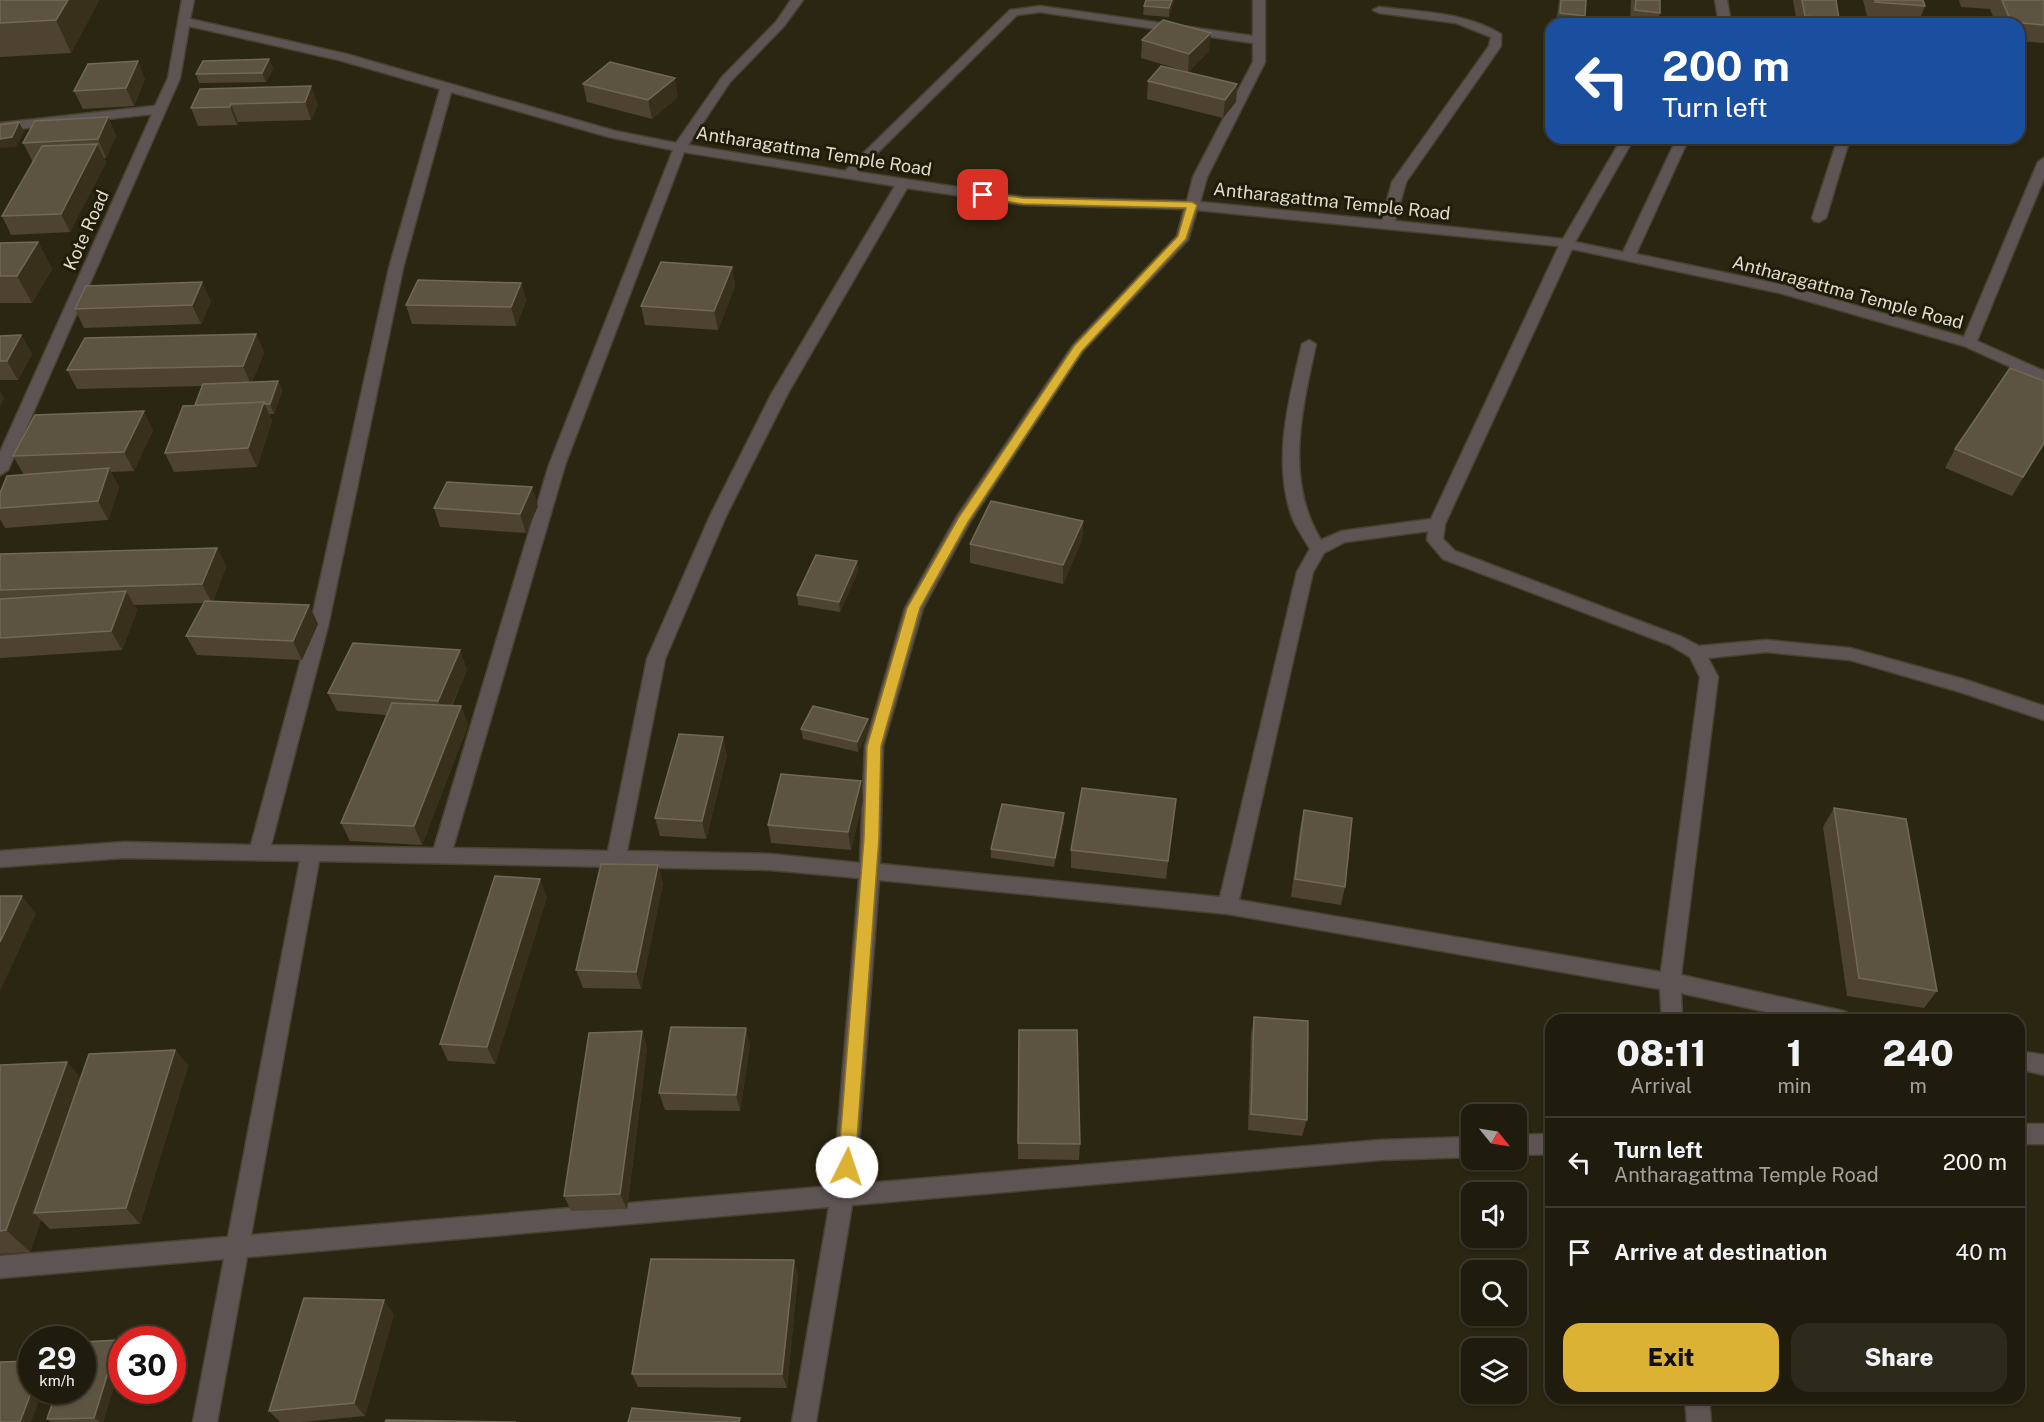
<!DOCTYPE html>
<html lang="en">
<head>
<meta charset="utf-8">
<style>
	:root { --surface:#201c0d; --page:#2d291b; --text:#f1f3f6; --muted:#a2a19d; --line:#3d3a2e; --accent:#dbb233 }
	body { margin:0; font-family:"Public Sans",sans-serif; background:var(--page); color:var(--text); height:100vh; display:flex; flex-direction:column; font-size:22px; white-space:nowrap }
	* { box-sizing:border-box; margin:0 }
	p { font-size:20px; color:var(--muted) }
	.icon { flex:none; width:33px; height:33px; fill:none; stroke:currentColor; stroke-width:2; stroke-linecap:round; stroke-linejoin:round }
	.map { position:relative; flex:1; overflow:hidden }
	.sheet { position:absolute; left:1545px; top:1014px; width:480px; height:390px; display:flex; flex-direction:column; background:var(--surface); border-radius:18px; box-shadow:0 2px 4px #0004,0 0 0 2px var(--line) }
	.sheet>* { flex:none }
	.banner { position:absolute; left:1545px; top:18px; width:480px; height:126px; border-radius:18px; box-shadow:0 2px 4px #0004,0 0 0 2px var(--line); background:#1a4fa0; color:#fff; overflow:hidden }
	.needle { width:39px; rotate:120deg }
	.controls { position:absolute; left:1461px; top:1104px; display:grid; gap:12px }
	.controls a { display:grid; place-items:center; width:66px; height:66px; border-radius:12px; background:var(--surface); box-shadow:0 2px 4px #0004,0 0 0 2px var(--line); font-size:30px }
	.speed { position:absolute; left:18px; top:1326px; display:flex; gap:12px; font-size:30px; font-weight:700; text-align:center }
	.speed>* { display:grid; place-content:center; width:78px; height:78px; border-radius:50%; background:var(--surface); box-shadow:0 2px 4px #0004,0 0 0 2px var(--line); line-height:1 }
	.speed small { font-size:15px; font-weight:400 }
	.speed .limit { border:9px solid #d22; background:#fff; color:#111 }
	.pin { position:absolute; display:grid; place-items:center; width:51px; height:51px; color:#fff; margin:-26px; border-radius:12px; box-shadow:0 3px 9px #0006 }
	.me { position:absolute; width:66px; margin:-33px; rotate:4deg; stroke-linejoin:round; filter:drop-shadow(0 0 4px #0008) }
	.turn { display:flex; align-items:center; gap:21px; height:126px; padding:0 18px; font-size:27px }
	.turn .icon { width:78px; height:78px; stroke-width:2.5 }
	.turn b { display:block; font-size:42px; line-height:51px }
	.eta { display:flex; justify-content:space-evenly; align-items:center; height:102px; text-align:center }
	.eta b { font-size:36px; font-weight:800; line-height:42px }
	.primary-button { display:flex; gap:12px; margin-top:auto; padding:12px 18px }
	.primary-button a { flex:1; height:69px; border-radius:18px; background:var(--accent); color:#111; font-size:24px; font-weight:800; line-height:69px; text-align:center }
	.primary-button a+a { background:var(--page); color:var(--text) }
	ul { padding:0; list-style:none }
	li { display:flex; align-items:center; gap:18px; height:90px; padding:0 18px; border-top:2px solid var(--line) }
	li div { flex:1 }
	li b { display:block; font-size:22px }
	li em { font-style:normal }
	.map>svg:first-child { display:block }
</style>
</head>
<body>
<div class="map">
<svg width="2044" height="1422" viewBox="0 0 2044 1422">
	<rect width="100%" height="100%" fill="#2b2611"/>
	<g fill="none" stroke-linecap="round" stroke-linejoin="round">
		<g stroke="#484330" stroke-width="3">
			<path id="minor" d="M182,0h12l-4,19 156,35 269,77 61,12 46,-66 54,-55 15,-22h12l-19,26 -54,56 -42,63 157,26 165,-161 30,-4 213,30v-36h12v62l-58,115 -7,25 182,18 10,-38 97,-136 2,-9 -35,-14 -77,-10 -6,-3 6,-3c41,5 85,5 122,27v12l-95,136 -11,39 168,18 59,-101h12l-59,104 48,10 54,-114h12l-53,116 152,32 176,51 74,-175 6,-4v20l-67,163 67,30v11l-80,-36 -184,-53 -208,-44 -127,275 -2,15 12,12 227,86 17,9 67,-6 84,8 113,31 81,27v14l-84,-28 -110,-32 -84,-8 -58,6 10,19 -37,298 162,36 7,3 3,6h-50l-122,-27 1,27h-20l-2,-31 -432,-75 -349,-34 -23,304 525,-44 91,-3v20l-91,3 -529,45 -36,217h-24l37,-215 -582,50 -30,165h-24l31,-163 -224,19v-22l228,-19 72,-376 -176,-3 -124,9v-16l124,-9 127,3 59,-219 79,-358 51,-179 -101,-29 -150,-34 -9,52 -172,392 -8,5v-23l152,-338 -152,17v-8l155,-17 13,-28zM1040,12l213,31v19l-60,115 -6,24 -164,-4 -165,-25 159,-157zM451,92l158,45 64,13 -124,315 -115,383 -163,-3 57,-219 75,-358zM684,152l211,34 -123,207 -62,123 -63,143 -39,192 -155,-3 112,-383zM907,188l116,17 161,4 -7,27 -104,109 -116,171 -52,92 -40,138 -5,117 -89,-9 -144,-3 38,-192 61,-143 62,-123zM1197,210l362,36 -128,273 -89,12 -21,9c-37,-60 -19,-131 -5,-196l-7,-4 -7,4c-13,56 -30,116 -10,173 4,11 12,21 18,32l-13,23 -77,325 -340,-33 3,-118 40,-138 47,-86 113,-171 105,-111zM1428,531l-1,9 16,19 227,86 20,12 10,20 -39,295 -422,-72 74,-328 11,-19 21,-11zM319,861l452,9 88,8 -26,308 -582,49z
				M1715,0h12l4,24h-12z
				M1838,138h12l-24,80 -7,4 -5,-1 -2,-3z
				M2019,1051l25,4v20l-25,-6z
				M2019,1124h25v20h-25z
				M1551,1134v20l-35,1v-20z
				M1685,1398h24l2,24h-24z"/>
		</g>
		<use href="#minor" fill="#5f5454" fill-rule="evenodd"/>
	</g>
	<path fill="#4d4330" d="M0,0h99l-28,53 -71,4z
		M1146,0h28l-5,17 -26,-2 1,-9z
		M1559,0h27l-1,16 -2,8h-27z
		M1631,0h29v13l-3,11h-27z
		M1793,0h43l3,19 -1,5h-41z
		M1863,0h60l2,6 -7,18 -50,-4z
		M1959,0h85v43l-25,-2v-17h-23l-6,-15 -29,-2z
		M1142,40l67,11 -21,21 -47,-14z
		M269,59l4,10 -7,13 -67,1 -3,-9z
		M145,79l-11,27 -51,3 -9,-18z
		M1148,81l89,3 -1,18 -13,16 -76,-19z
		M583,84l95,13 -26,22 -65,-17z
		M200,89l118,15 -7,16 -73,2 -1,3 -39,1 -7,-18z
		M108,117l8,19 -10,22h-2l2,4 -36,70 -59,3 -9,-19 31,-54 -10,-19z
		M38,242l14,27 -20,34h-32v-60z
		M732,267l3,19 -17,44 -73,-5 -4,-19z
		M521,283l5,18 -10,25 -104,-2 -6,-19z
		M211,301l-10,23 -117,4 -9,-19z
		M256,334l8,19 -12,29 26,-1 4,10 -8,23h-5l3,7 -15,46 -83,5 -9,-19 30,-48 7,-19 -125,3 -10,-19z
		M21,335l11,19 -14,26h-18v-44z
		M2044,381v63l-32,52 -67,-28 10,-19z
		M153,430l-19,41 -23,1 8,15 -11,33 -103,8 -5,-9v-26l24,-18 -11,-19z
		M538,506l-12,27 -86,-6 -6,-19z
		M1083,521l-1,19 -19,44 -93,-21v-19z
		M217,548l9,19 -13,34 96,4 9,19 -16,36 -105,-5 -11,-19 18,-33 -70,2 3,5 -15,40 -122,8v-104z
		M857,561l1,10 -18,41 -42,-7 -1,-10z
		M467,669l-15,37h9l7,19 -46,120 -72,-4 -9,-18 45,-108 -49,-4 -9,-18z
		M801,729h68l-11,23 -55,-13z
		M727,755l-21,84 -46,-3 -5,-18z
		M1176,799l-10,80 -95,-11v-18z
		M863,800l-12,50 -80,-7 -3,-18z
		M1834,808l103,183 -13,17 -77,-12 -24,-169z
		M1304,810l41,77 -4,18 -50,-8 9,-69z
		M1064,813v9l-10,45 -63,-9v-9z
		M663,883l-22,106 -58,-1 -7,-18z
		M547,897l-52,167 -47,-3 -8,-17z
		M1254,1017l53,103 -5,16 -54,-6 3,-96z
		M1019,1030l61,114 -1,16 -61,-1z
		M642,1031l5,17 -20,161 -56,2 -7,-15z
		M750,1045l-10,66 -75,-1 -6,-17z
		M175,1050l13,16 -48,158 -90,5 -9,-9 -11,32 -30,2v-189l81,13z
		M798,1275l-11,113 -149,-1 -6,-13z
		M394,1314l-29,102 -63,6h-22l-11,-11z
		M118,1340l4,3v18l-19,61h-52l-4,-3z"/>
	<path fill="#39301c" d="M68,0h31l-28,53 -15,-33z
		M1172,0h2l-5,17v-9z
		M1211,33l-2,18 -21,21 1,-18z
		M269,59l4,10 -7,13 -4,-9z
		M138,61l7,18 -11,27 -8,-18z
		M675,78l3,19 -26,22 -4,-19z
		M1237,84l-1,18 -13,16 2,-18z
		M311,86l7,18 -7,16 -6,-18z
		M231,104l7,18 -1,3 -7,-18z
		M108,117l8,19 -10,22 -8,-19z
		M19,122l5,10 -8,15 -16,1v-9z
		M97,144l9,18 -36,70 -9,-18z
		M38,242l14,27 -20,34 -15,-27z
		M732,267l3,19 -17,44 -4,-19z
		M202,282l9,19 -10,23 -9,-19z
		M521,283l5,18 -10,25 -5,-19z
		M256,334l8,19 -13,32 -8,-19z
		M21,335l11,19 -14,26 -11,-19z
		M278,381l4,10 -8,23 -4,-10z
		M0,391l4,7 -4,9z
		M264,402l8,19 -15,46 -9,-19z
		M144,411l9,19 -19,41 -10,-19z
		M109,468l10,19 -11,33 -10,-19z
		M532,487l6,19 -12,27 -6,-19z
		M1083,521l-1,19 -19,44v-19z
		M217,548l9,19 -14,36 -10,-19z
		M857,561l1,10 -18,41 -1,-10z
		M126,591l11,19 -15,40 -11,-19z
		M309,605l9,19 -16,36 -9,-19z
		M460,650l7,19 -22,51 -7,-19z
		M461,706l7,19 -46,120 -8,-19z
		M868,719l1,10 -11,23 -1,-10z
		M723,737l4,18 -21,84 -4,-18z
		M861,781l2,19 -12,50 -3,-18z
		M1064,813v9l-10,45 1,-9z
		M658,865l5,18 -22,106 -5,-17z
		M540,879l7,18 -52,167 -8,-17z
		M22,896l14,18 -36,77v-49z
		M746,1028l4,17 -10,66 -4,-16z
		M642,1031l5,17 -20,161 -7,-15z
		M175,1050l13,16 -48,158 -14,-16z
		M67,1062l21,24 -54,127 7,7 -11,32 -24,-22z
		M794,1260l4,15 -11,113 -5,-14z
		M384,1300l10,14 -29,102 -11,-13z
		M118,1340l4,3v18l-19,61h-3l-6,-4z
		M32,1390h11l-12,32h-11z"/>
	<path fill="#5d5341" stroke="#716958" stroke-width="1.5" d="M0,0h68l-12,20 -56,3z
		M1146,0h26l-3,8 -25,-2z
		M1561,0h25l-1,16 -25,-3z
		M1636,0h24v13l-25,-3z
		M1802,0h34l3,19 -34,-3z
		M1875,0h48l2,6 -50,-4z
		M2002,0h42v25l-33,-3z
		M1163,20l48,13 -22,21 -47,-14z
		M269,59l-7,14 -66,1 7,-13z
		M138,61l-12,27 -52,3 14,-27z
		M610,62l65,16 -27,22 -65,-16z
		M1161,66l76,18 -12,16 -77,-19z
		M311,86l-6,16 -74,2 -1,3 -39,1 9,-19z
		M108,117l-10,22 -75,4 12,-22z
		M19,122l-7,15 -12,2v-14z
		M97,144l-36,70 -59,2 40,-70z
		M38,242l-21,34h-17v-33z
		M661,262l71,5 -18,44 -73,-5z
		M418,280l103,3 -10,24 -105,-2z
		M202,282l-10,23 -117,4 11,-23z
		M256,334l-13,32 -176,4 18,-32z
		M21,335l-14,26h-7v-25z
		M2010,368l34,13v62l-21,34 -68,-28z
		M278,381l-8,23h-5l-1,-2 -69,3 8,-21z
		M264,402l-16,46 -83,5 18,-47z
		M144,411l-20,41 -111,4 22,-41z
		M109,468l-11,33 -98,7v-15l7,-17z
		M447,482l85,5 -12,27 -86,-6z
		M991,501l92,20 -20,44 -93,-21z
		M217,548l-15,36 -202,6v-36z
		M816,555l41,6 -18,41 -42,-7z
		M126,591l-15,40 -111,7v-39z
		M205,601l104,4 -16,36 -107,-5z
		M353,643l107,7 -22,51 -110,-8z
		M392,703l69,3 -47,120 -73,-3z
		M813,706l55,13 -11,23 -56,-13z
		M679,734l44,3 -21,84 -47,-3z
		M781,774l80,7 -13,51 -80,-7z
		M1082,788l94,11 -8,62 -97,-11z
		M1002,804l62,9 -9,45 -64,-9z
		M1834,808l72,11 31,172 -78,-13z
		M1304,810l48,8 -7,69 -50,-8z
		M601,864l57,1 -22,107 -60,-2z
		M495,876l45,3 -53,168 -47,-3z
		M0,896h22l-22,46z
		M1254,1017l54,4 -1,99 -56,-6z
		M671,1027l75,1 -10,67 -77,-2z
		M1019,1030h58l3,114 -62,-1z
		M642,1031l-22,163 -56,2 25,-163z
		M175,1050l-49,158 -92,5 55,-159z
		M67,1062l-61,168 -6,1v-166z
		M651,1259l143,1 -12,114h-150z
		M304,1298l80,2 -30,103 -85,8z
		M118,1340l-24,78 -47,1 10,-29h25v-48z
		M32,1361v29l-12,32h-20v-60z
		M632,1408l108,10 -1,4h-111z
		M386,1420l130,2h-131z"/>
	<path fill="#dbb233" stroke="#8e7421" stroke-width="1.5" d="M983,192l40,6 169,4 5,3 -11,34 -104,112 -114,171 -48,86 -39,138 -2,92 -24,329 -2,6 -6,2 -6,-2 -3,-6 26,-329 3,-92 40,-138 52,-91 115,-171 104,-110 8,-28 -163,-4 -44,-7 -1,-2z"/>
	<g text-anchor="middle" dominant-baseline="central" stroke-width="6" stroke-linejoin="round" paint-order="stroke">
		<g font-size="18" fill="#dfddd0" stroke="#211c08">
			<text transform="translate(814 151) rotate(9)">Antharagattma Temple Road</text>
			<text transform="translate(1332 201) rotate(6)">Antharagattma Temple Road</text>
			<text transform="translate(86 230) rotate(-66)">Kote Road</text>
			<text transform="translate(1848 292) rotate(15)">Antharagattma Temple Road</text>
		</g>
	</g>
</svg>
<div class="controls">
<a><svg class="needle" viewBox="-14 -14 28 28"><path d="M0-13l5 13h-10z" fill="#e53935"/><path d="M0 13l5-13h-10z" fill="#a2a19d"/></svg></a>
<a><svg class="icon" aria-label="sound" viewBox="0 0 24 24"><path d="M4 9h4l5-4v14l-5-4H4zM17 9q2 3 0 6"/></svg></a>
<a><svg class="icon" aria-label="search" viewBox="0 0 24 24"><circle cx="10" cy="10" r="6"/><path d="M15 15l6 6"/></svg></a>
<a><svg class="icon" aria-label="layers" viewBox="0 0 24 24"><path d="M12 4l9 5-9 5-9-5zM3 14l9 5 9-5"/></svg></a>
</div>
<div class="speed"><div>29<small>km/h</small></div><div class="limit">30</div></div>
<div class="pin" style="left:983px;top:195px;background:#d93025"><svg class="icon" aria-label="arrive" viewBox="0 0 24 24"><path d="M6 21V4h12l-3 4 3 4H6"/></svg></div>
<svg class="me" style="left:847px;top:1167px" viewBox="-20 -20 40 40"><circle r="19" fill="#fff"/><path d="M0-13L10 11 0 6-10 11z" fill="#dbb233"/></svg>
<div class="banner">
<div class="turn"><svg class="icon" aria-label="left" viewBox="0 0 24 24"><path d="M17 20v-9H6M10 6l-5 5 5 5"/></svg><div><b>200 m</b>Turn left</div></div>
</div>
<section class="sheet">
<div class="eta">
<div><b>08:11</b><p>Arrival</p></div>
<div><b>1</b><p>min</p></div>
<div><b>240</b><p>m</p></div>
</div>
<ul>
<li><svg class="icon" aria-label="left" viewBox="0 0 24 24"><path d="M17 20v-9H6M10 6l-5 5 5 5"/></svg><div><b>Turn left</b><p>Antharagattma Temple Road</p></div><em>200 m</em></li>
<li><svg class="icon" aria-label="arrive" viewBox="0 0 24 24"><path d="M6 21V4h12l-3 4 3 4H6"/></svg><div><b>Arrive at destination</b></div><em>40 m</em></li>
</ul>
<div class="primary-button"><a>Exit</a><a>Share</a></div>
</section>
</div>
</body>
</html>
